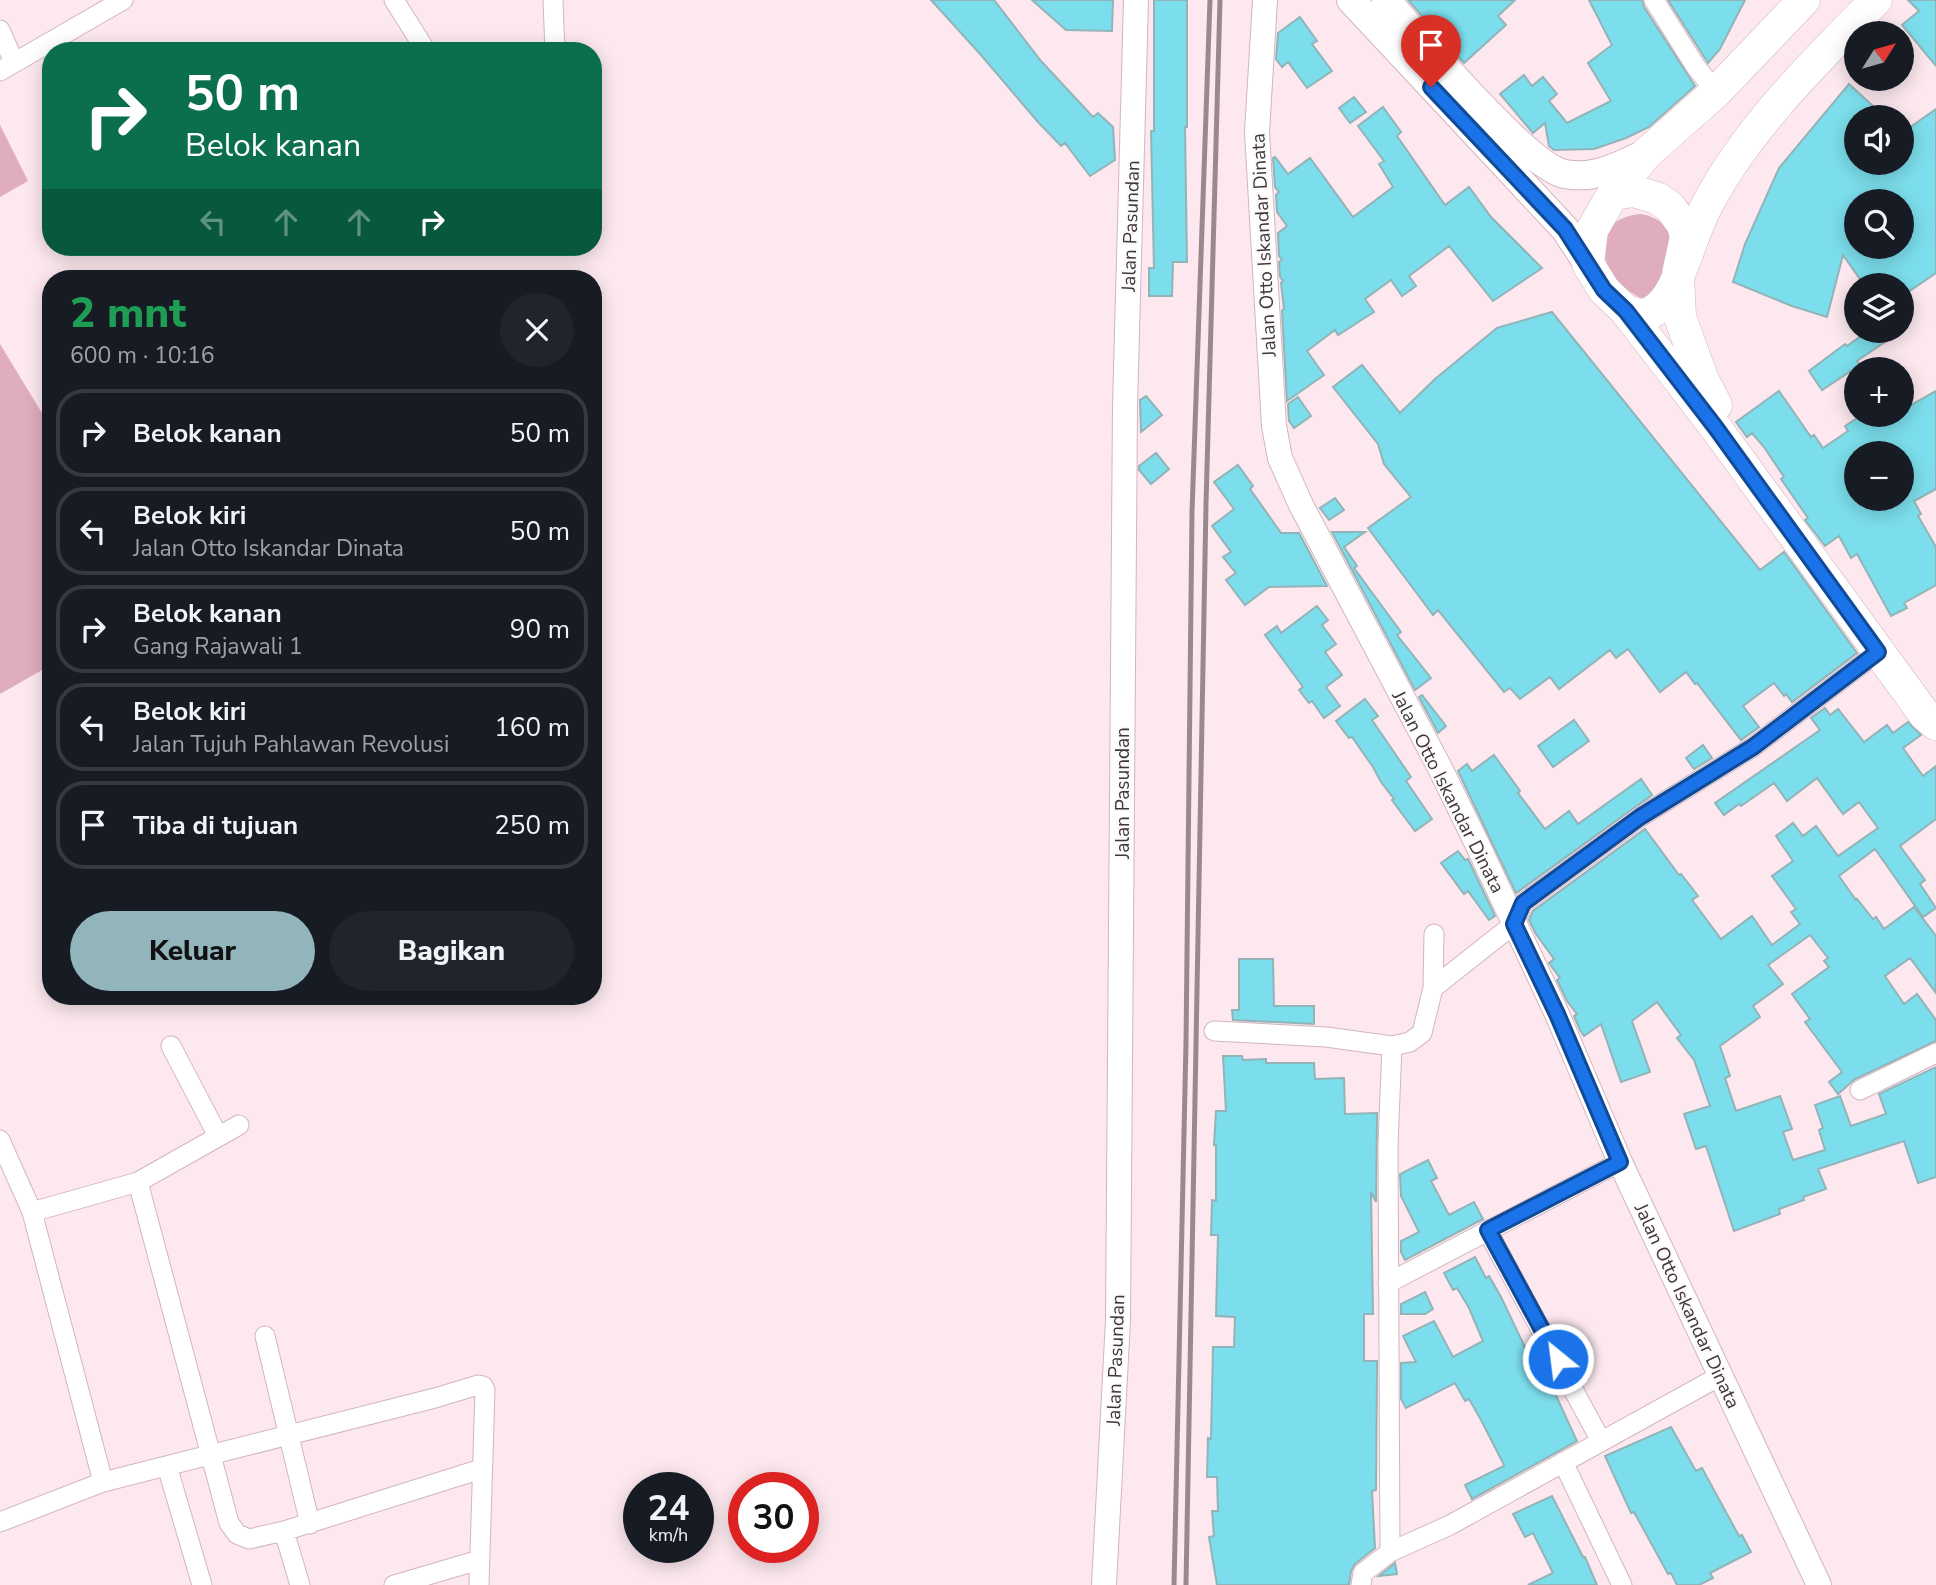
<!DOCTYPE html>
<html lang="id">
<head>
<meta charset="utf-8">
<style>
	:root { --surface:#171b24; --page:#20242c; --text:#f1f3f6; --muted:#9ea1a6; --line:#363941; --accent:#92b4bb }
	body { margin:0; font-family:"Nunito Sans",sans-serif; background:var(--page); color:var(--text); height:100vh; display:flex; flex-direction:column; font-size:26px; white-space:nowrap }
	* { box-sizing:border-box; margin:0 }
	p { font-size:23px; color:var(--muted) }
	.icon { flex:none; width:38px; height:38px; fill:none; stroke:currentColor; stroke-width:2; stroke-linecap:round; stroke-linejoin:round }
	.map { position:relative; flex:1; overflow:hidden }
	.side { position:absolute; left:42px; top:270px; width:560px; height:735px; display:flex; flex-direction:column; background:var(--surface); border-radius:28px; box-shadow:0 4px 18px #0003 }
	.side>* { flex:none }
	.top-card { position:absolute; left:42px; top:42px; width:560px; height:214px; border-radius:28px; box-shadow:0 4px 18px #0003; background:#0b6e4f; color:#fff; overflow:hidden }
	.needle { width:46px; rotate:53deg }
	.buttons { position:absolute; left:1844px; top:21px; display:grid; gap:14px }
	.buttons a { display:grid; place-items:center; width:70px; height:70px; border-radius:50%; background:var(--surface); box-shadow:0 4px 18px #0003; font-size:35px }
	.speed { position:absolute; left:623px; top:1472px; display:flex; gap:14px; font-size:35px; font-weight:700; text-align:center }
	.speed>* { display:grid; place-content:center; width:91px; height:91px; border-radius:50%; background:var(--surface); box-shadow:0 4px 18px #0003; line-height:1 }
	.speed small { font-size:18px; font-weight:400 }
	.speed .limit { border:10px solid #d22; background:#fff; color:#111 }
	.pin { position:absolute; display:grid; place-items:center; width:60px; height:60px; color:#fff; margin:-72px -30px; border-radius:50% 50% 50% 0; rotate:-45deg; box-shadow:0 0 7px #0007 }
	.pin .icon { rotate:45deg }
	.me { position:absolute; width:77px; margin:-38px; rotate:331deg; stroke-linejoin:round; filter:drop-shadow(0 0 5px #0008) }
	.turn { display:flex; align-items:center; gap:24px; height:147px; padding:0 28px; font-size:32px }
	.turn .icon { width:91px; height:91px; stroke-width:2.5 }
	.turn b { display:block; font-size:49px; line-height:60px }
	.lanes { display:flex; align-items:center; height:66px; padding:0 28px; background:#0003; justify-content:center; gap:35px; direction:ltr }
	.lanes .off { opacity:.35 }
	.round { display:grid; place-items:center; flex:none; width:74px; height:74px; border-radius:37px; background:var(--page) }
	.headline { display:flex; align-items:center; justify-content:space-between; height:119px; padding:0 28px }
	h1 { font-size:42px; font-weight:800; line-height:52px; color:#1e9e55 }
	.action { display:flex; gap:14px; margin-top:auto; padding:14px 28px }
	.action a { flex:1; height:80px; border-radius:42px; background:var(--accent); color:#111; font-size:28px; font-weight:800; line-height:80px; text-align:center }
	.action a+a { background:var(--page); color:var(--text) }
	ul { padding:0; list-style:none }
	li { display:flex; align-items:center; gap:21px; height:88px; margin:0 14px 10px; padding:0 14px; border:4px solid var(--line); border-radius:28px }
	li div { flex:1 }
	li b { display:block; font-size:26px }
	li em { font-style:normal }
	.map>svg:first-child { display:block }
</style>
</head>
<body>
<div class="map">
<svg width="1936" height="1585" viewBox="0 0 1936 1585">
	<rect width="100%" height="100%" fill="#fce8ee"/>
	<path fill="#dfadbe" d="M0,125l28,56 -28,16z
		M1641,214c39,8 29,35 28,67l-23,19c-46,-17 -65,-81 -5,-86z
		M0,344l51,84v237l-51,29z"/>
	<path fill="#7cdeec" stroke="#92b4b8" stroke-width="2" fill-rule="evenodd" d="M931,0h63l47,61 52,56 5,-4 15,14 2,33 -25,16 -25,-33 -4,3 -23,-24 -57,-67z
		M1032,0h81l-1,31 -46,-1z
		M1154,0h33v127h-2l2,135h-14l-1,34h-23v-28h5l-3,-137h3z
		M1408,0h107l-17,16 8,9 -42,38z
		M1589,0h53l2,7 51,79 -46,41 -23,11 -32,11 -40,1 -5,-4 -4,-23 -12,10 -33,-39 24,-19 8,11 11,-9 14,17 -8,7 18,22 44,-22 -23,-38 24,-18z
		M1668,0h77l-25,49 -12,14z
		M1908,0h28v66l-34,-41 17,-14z
		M1300,17l17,24 -5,3 20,27 -25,17 -19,-26 -6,5 -6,-8 2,-26z
		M1849,84l36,33h-28v46h45v-30l34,-24v164l-34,23v-11h-38l-21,-30 -16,62 -35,-11 -59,-24 12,-38 34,-76zM1857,201h45v46h-45z
		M1354,97l12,15 -16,11 -11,-15z
		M1383,107l18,25 -4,4 48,69 24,-18 22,30 51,51 -49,33 -44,-55 -40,30 7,10 -14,10 -11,-16 -26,19 9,13 -36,23 -3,-5 -28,21 17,24 -37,26 -5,-90 2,-2 -3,-26 2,-2 -3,-4 -1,-15 3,-2 -3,-4 -1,-23 9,-7 -10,-14 -1,-17 3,-3 -4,-5 -2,-29 2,-1 13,17 22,-16 43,59 40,-30 -14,-23 5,-3 -26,-35z
		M1552,312l208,258 24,-18 73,101 -65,49 -6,-8 -2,2 -10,-13 -31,23 16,21 -18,13 -44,-57 -2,1 -9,-12 -26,20 -32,-43 -12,9 -6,-8 -51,39 -9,-12 -30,22 -10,-11 -6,4 -66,-82 -5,5 -65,-87 43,-31 -27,-33 -6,-20 -45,-57 29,-22 38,48 35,-34 62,-51z
		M1868,331h33l-44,30 3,4 -38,25 -13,-19 36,-27 2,2z
		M1779,391l32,46 3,-2 9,13 25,-17 -3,-5 17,-11h6l5,8 15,-8h14v-5l34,-19v98l-22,12 7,13 -3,2 18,31v38l-32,18 3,5 -16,8 -34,-62 -6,4 -12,-22 -14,10 -20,-26 3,-2 -27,-39 3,-2 -20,-30 -12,-14 -5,4 -11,-15zM1857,453h45v46h-45z
		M1146,396l16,19 -21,17 -1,-32z
		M1298,397l13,19 -17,12 -5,-7 -1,-17z
		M1156,453l13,16 -18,15 -12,-14v-4z
		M1238,465l15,21 -3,3 31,44h18l28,53 -58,1 -24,18 -19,-25 10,-7 -13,-16 8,-5 -19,-26 22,-17 -20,-27z
		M1335,498l9,12 -15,10 -9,-12z
		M1332,532h33l-21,15 13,19 -3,2 47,64 -4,3 34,43 -16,12z
		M1317,606l11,14 -6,5 14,19 -11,8 17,23 -16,12 14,19 -16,12 -12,-17 -3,2 -10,-13 4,-3 -38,-52 12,-9 4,7z
		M1422,695l24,31 -8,7 -19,-36z
		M1365,699l13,17 -6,4 39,57 -5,4 26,38 -17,12 -23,-31 2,-1 -13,-17 -8,-15 -21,-30 -3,1 -13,-17z
		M1825,708l5,7 8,-6 26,33 23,-17 6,8 15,-11 13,13 -18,13 20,28 13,-10v53l-36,27 25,34 -5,4 16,24 -13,9 -48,-68 -36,27 17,24 1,-1 16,20 3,-2 8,12 30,-22 22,29v57l-26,-35 -25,18 19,28 13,-10 19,26v21l-81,38 -17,15 -9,-12 13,-10 -37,-50 5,-3 -18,-25 37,-27 -5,-6 4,-3 -18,-23 -42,30 15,19 -30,22 7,11 -40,29 10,30 -5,2 11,33 44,-15 12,33 -9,3 10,28 32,-10 -6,-20 4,-2 -8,-23 25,-9 11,30 35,-12 -7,-20 57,-27v110l-18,6 -14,-42 -86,28 8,20 -23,8 1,3 -25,9 1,5 -46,17 -28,-85 -10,3 -12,-35 26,-8 -16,-46 -17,-22 4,-3 -24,-33 -25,19 18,51 -29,10 -20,-58 -17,12 -4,-6 -6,-14 3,-2 -10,-13 -10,-21 3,-2 -11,-15 5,-4 -18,-25 -7,-14 4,-9 112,-82 34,46 2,-1 17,22 -6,4 29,39 31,-23 20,29 28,-21 -9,-12 5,-3 -24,-33 21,-15 -17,-25 17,-13 10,13 13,-10 22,30 40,-28 -19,-26 -16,12 -26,-36 -30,23 -13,-18 -33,23 -2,-2 -15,11 -9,-12 105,-73 -9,-12z
		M1574,720l15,21 -36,26 -15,-21z
		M1703,745l9,13 -18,11 -8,-11z
		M1494,755l26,36 -2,2 27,36 24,-18 9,13 63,-45 11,16 -136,98 -58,-122 9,-7 5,7z
		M1458,851l7,9 3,-1 27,57 -6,4 -21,-29 -4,3 -23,-31z
		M1239,959h34l1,47h40v18l-81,-4 -1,-10h7z
		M1223,1056h19l1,4 23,-1v4h48l1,16 29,-1 1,36 32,-1 -1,89 -5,-10 2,122h-9v47h13l-1,129 -4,1 3,57 -20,16 -4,7 -2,14h-132l-8,-48 5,-1 -2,-25h6l-1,-34h-10l1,-39 3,1 2,-92h21l1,-30 -19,-1 2,-81h-7l1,-35 4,1v-56h-2l2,-34h10z
		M1428,1160l9,18 -6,3 18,34 25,-13 9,17 -78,41 -4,-8v-11l18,-9 -18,-36 -1,-22z
		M1475,1257l11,21 3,-2 12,21 31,65 9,-5 9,18 -3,1 30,65 -105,58 -7,-14 39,-19 -1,-3 -22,-43 -12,-21 -4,2 -10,-18 -49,25 -5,-9v-36l15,-1 -13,-26 31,-15 19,36 30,-16 -14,-33 -12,-20 -4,2 -9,-17z
		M1425,1292l8,17 -8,5h-24v-10z
		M1671,1427l25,44 6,-3 37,68 3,-1 9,17 -41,21 3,5 -14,7h-22l-6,-12 -3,1 -34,-62 -3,1 -26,-57z
		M1552,1496l31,61h2l12,28h-69l25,-12 -20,-40 -8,4 -12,-23z
		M1395,1563l2,11 -18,2z"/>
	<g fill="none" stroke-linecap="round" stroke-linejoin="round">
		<g stroke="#d3b5bf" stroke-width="21">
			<path id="minor" d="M394,0l32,51
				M553,0l2,51
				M1654,0l42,67 20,25
				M0,30l14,32
				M0,71l123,-71
				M1433,988l1,-54
				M1214,1031l112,6 66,9 18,-4 12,-9 11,-45 81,-64 9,-21 117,-86 113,-70 125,-95
				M171,1046l47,90
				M1860,1090l76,-37
				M0,1140l32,72 71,270
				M138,1182l101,-57
				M32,1212l106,-30 91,341 8,11 12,5 35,-8 197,-62
				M1487,1230l114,211
				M1388,1283l232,-121
				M265,1336l45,188
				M1563,1462l59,123
				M167,1466l35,119
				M0,1522l103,-40 332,-84 43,-13 5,1 2,4 -6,195
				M284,1531l16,54
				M1390,1552l-2,-407 4,-99
				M394,1585l85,-25
				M1361,1585l2,-12 27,-21 60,-27 270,-149"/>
		</g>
		<g stroke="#d3b5bf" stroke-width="26">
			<path id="tertiary" d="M1265,0l-8,132 17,294 6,32 21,47 140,265 38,78 78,166 63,148 199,423
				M1104,1585l14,-265 7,-914 11,-406"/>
		</g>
		<g stroke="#d3b5bf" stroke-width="30">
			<path id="secondary" d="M1351,0l214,229 23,35
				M1386,0c31,35 141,167 179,174 30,6 56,-9 82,-21"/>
		</g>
		<g stroke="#d3b5bf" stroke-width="33">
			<path id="primary" d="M1804,0l-88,92 -69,61 -34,41 -21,36 -4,34 16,26 22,21 90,117 209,287 11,9
				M1613,194l20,-3 24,7 13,9 13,18 3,12 -8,37 2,43 22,61 14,27
				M1626,311c5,1 11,4 16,4 13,-1 25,-15 31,-27 13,-26 20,-56 34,-83 41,-78 108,-143 169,-205"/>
		</g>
		<use href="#minor" stroke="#fff" stroke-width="19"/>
		<use href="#tertiary" stroke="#fff" stroke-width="24"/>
		<use href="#secondary" stroke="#fff" stroke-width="28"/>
		<use href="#primary" stroke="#fff" stroke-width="32"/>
		<path stroke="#99898e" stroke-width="5" d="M1174,1585l12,-542 6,-531 18,-512
			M1186,1585l20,-1081 14,-504"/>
	</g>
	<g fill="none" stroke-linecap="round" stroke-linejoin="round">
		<g stroke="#114b97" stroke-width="18">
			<path id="route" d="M1431,87l134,142 39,61 22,21 90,117 162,224 -125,95 -113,70 -117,86 -9,21 43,90 63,148 -132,68 70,129"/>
		</g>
		<use href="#route" stroke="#1a73e8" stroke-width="12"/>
	</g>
	<g text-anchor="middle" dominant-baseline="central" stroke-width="5" stroke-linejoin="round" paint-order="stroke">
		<g font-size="19" fill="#413539" stroke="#fbfbfb">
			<text transform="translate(1131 226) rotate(-88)">Jalan Pasundan</text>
			<text transform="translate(1264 245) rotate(-93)">Jalan Otto Iskandar Dinata</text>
			<text transform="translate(1448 792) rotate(63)">Jalan Otto Iskandar Dinata</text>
			<text transform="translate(1123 793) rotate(-90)">Jalan Pasundan</text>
			<text transform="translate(1687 1306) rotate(65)">Jalan Otto Iskandar Dinata</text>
			<text transform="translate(1116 1360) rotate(-88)">Jalan Pasundan</text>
		</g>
	</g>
</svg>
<div class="buttons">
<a><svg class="needle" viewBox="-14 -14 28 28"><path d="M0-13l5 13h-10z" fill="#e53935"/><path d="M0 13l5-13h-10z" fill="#9ea1a6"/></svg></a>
<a><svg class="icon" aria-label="sound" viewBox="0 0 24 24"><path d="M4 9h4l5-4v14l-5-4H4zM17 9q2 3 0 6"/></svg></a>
<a><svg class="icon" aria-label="search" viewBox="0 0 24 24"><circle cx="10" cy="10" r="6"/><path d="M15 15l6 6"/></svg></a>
<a><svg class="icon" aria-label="layers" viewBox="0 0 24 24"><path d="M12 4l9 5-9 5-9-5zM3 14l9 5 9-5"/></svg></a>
<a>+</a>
<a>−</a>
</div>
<div class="speed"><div>24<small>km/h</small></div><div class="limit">30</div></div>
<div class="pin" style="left:1431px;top:87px;background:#d93025"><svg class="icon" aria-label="arrive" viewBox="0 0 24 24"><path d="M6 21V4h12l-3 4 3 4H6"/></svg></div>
<svg class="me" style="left:1558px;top:1359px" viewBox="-20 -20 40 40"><circle r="17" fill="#1a73e8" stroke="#fff" stroke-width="3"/><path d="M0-11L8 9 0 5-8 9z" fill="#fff"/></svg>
<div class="top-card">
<div class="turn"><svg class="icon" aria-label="right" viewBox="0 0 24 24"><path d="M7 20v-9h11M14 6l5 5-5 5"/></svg><div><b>50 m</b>Belok kanan</div></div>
<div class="lanes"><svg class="icon off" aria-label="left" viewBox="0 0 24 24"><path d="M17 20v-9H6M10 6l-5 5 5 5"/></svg><svg class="icon off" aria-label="ahead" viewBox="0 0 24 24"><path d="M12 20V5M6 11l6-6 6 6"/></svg><svg class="icon off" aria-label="ahead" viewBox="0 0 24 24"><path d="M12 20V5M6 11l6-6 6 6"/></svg><svg class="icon" aria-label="right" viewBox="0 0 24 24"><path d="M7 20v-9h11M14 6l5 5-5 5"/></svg></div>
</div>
<section class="side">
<div class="headline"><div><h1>2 mnt</h1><p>600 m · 10:16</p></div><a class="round"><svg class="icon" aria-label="close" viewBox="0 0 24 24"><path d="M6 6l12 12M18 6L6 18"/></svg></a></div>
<ul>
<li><svg class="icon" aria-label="right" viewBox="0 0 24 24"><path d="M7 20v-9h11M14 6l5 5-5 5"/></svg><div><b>Belok kanan</b></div><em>50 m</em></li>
<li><svg class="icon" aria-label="left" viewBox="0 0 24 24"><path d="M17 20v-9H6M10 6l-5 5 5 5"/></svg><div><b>Belok kiri</b><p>Jalan Otto Iskandar Dinata</p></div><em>50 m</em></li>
<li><svg class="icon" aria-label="right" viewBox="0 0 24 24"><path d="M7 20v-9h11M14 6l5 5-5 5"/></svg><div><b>Belok kanan</b><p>Gang Rajawali 1</p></div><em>90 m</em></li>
<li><svg class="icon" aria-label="left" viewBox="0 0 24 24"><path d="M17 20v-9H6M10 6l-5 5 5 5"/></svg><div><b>Belok kiri</b><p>Jalan Tujuh Pahlawan Revolusi</p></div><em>160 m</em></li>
<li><svg class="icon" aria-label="arrive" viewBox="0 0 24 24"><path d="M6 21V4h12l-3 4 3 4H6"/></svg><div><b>Tiba di tujuan</b></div><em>250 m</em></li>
</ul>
<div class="action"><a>Keluar</a><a>Bagikan</a></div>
</section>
</div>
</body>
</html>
